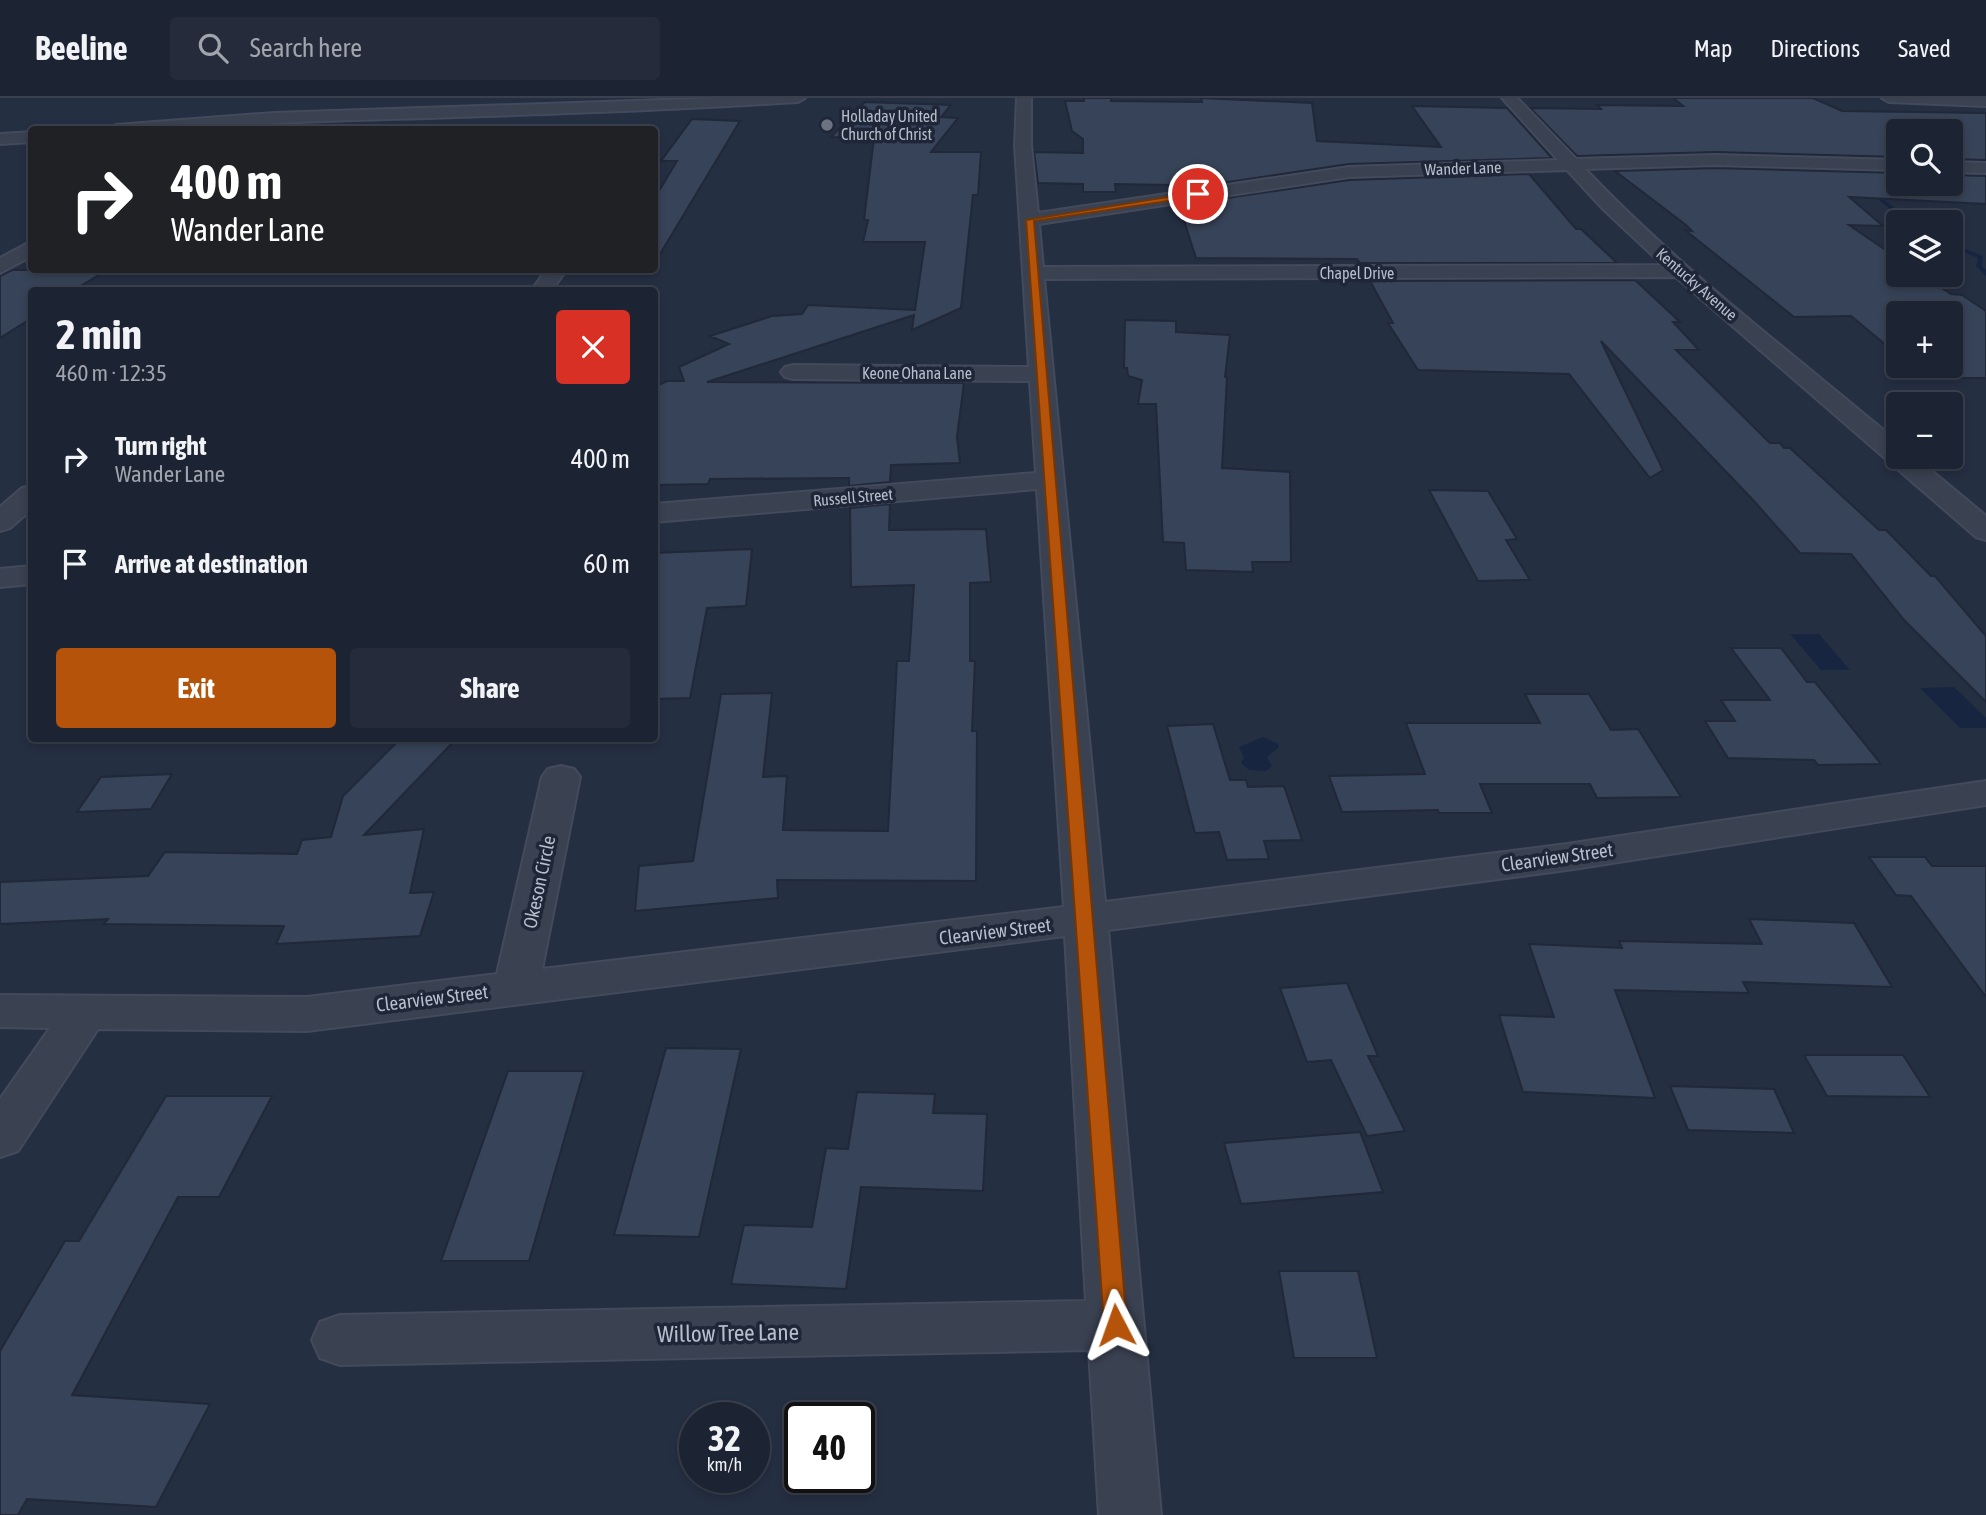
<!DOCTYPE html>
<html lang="en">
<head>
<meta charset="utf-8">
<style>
	:root { --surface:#1c2332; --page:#252b3a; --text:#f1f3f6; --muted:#a0a4ac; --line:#3a404d; --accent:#b45309 }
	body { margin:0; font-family:"Asap Condensed",sans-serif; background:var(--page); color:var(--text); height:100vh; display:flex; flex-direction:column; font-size:26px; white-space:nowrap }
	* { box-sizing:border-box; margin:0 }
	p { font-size:23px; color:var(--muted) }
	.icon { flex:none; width:38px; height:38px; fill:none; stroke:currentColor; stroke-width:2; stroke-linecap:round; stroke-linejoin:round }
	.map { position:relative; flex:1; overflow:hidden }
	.drawer { position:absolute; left:28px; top:189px; width:630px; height:455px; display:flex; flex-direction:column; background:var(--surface); border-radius:7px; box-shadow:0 4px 10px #0003,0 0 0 2px var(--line) }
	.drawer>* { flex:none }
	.guide { position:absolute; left:28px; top:28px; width:630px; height:147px; border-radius:7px; box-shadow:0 4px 10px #0003,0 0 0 2px var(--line); background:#202124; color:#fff; overflow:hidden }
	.controls { position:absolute; left:1886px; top:21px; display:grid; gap:14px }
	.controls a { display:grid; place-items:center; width:77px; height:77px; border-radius:7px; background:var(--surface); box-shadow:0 4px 10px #0003,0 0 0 2px var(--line); font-size:35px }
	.speed { position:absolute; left:679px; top:1304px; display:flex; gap:14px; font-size:35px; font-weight:700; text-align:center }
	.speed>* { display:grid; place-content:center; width:91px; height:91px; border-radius:50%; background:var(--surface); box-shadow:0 4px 10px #0003,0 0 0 2px var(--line); line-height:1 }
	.speed small { font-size:18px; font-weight:400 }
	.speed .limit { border:4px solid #111; border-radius:10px; background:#fff; color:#111 }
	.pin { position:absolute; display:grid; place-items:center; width:60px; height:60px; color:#fff; margin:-30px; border:4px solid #fff; border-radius:50%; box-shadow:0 2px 7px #0007 }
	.me { position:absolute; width:77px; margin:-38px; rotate:356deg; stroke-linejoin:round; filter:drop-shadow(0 0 5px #0008) }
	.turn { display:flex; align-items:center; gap:24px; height:147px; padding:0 28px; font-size:32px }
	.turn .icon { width:91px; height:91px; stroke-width:2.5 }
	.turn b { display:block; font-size:49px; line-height:60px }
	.round { display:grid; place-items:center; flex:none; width:74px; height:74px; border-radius:7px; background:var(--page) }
	.head { display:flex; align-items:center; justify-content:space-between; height:119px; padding:0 28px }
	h1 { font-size:42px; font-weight:700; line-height:52px }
	.primary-button { display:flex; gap:14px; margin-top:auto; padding:14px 28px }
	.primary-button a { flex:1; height:80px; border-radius:7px; background:var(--accent); color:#fff; font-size:28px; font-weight:700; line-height:80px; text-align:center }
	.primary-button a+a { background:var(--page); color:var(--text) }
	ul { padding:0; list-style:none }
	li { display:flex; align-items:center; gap:21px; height:105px; padding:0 28px }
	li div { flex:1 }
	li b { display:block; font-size:26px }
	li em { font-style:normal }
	header { display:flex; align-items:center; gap:42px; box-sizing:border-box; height:98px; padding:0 35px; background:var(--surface); border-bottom:2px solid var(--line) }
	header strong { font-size:33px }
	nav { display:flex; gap:38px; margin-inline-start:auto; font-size:24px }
	.search { width:490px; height:63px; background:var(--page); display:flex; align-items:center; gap:18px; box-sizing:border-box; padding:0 24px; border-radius:7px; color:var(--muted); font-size:26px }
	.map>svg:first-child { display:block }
</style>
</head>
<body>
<header>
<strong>Beeline</strong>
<div class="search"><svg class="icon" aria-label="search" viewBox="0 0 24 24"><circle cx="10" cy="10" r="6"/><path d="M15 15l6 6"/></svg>Search here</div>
<nav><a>Map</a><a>Directions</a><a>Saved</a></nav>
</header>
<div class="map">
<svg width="1986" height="1417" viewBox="0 0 1986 1417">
	<rect width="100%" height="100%" fill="#252f42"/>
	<path fill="#182540" d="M1790,536h29l31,36h-29z
		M1954,589l32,31v10h-26l-40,-40z
		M1263,639l15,7 1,3 -12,10 5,9 -6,5 -17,-1 -8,-7 3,-5 -5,-11z"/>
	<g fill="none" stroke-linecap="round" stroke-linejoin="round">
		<path fill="#182540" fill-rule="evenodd" d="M1856,72h4l10,17 41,35h-6l-39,-33z
			M1951,145l32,13 -1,10 4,4v6l-10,-10 2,-8 -27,-11z"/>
	</g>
	<path fill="#374358" stroke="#202839" stroke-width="2" d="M1084,0h27v3l91,1 -1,-4 111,5 5,38 124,6 -29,-41 95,2 45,50 -203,6 -174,26 -2,-5 -58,-1 1,8h-33v-8l-45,-1 -4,-31 49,1v-14l-11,-8 -7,-30h19z
		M1673,0h140l29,13 144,2v47l-35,-1v-28h-52v26l-184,-5 -138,4 -47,-48 71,1 -4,-4 86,1z
		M865,4l86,3 -10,12 17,1 -27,34h50l-3,43h-5l-12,113 -49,22 2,-15 -207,67 257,1 -7,54 3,26 -69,2 -1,17 -41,4v-8l-139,1 -2,5 -54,1v-98l13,-6h17l-5,-14 50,-23 -19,-8 62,-20 30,-2 6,-9 107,5 10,-68h-62l5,-22h-4l10,-82 -43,-1z
		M692,21l48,2 -86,143v-65l23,-38h-16z
		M1715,70l184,5v11h52v-9l35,1v28l-137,-7 34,29 -34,-1 50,34v16h23l29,19 11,1 24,16v67h-27l-13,-12h5v-53h-52v32h-13l-35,-29 -57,1 -109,-87 7,1 -6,-6 -71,-54z
		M1529,76l47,55h5l36,34h-257l-3,-4 -161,-1 -17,-53 170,-25z
		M12,172h95l-33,20h-42v28l-32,20v-62z
		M1635,182l45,42h-7l26,28h-23l94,93h10l4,5h6l89,82h7l45,46h4l51,60v66l-82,-82 -53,-66 -51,-1 -46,-52 -153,-160 62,129 -13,8 -81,-104 -151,-4 -30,-47h5l-23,-42z
		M1125,222l51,1v11l54,3 -5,42h2l-5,91 68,4 1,90h-39l1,10 -67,-2 -2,-27 -21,-1 -7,-138h-18l4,-24 -14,-4 -1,-8h-3z
		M1429,392l59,1 29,48 -11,1 24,40 -52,1z
		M890,406l-1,26 97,-1 5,53 -21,1v78h5l-3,70h5l-1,150 -199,-1 1,18 -143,13 4,-45 54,-5 28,-167 51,-1 -9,84 24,-1 -4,54 105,1 9,-170h12l5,-76 -63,2 -1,-79z
		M752,451l-6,57 -39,2 -17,90 -36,1v-146z
		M1731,550h50l26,34h8l66,82 -63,1 -4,-5 -86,-2 -23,-37h30l-14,-21h49z
		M1525,596h64l22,36 27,-1 43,68 -84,1 -7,-14h-110l12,29h-53l-1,-3 -96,2 -13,-36 96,-2 -19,-51h134z
		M1213,626l17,56h16l2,7 36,-1 18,54 -38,1 5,18 -42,1 -8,-28 -24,1 -28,-107z
		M401,640h56l-93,97 60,-6 -14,64 24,-1 -14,44 -144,8 8,-18 -180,-2 4,-5 -108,5v-42l148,-6 17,-24 132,2 5,-14 29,-3 12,-41z
		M172,676l-21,35 -74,3 24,-35z
		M1869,759h56l7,9h54v131l-75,-101 -15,-1z
		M1749,821l105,4 38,64 -149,-5 6,11 -134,-3 40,108 -132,-6 -24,-77 55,2 -25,-73 93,4 -3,-7 143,3z
		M1347,885l31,73h-10l37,75 -38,5 -36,-76 -24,2 -27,-74z
		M666,950l75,1 -42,188 -85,-2z
		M1804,957h99l27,42 -103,-1z
		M508,973h76l-55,190h-88z
		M1670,988l104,3 20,44 -106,-3z
		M857,994l78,2 -2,19 54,1 -4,77 -122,-4 -15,102 -115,-5 13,-59 68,2 14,-79 22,1z
		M166,998h106l-53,101h-41l-106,198 138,9 -54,103 -129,-8 -9,16h-18v-164l65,-110h14z
		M1360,1034l23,60 -142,12 -17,-61z
		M1279,1173h79l19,87h-83z"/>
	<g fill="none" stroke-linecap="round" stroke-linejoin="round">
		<g stroke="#434a5b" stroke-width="4">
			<path id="minor" d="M722,0h83l-7,4c-157,10 -315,14 -472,19 -73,2 -145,9 -218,9l8,-5 158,-12z
				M1017,0h14v47l7,68 311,-46 209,-7 -56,-62h15l59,61 139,-4 184,5v10l-184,-5 -130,4c96,101 208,185 314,274v14h16l71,59v24l-10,-3 -300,-260 -632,2 61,623 462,-58 419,-63v24l-419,65 -459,60 53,585h-62l-10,-165 -749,15 -20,-7 -8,-18 8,-18 20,-7 746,-14 -21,-365 -758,95 -209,-2 -80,122 -18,6v-58l50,-71 -50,-1v-32l307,2 190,-23 45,-197 6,-8 13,-3 13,3 6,8 -38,192 522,-62 -27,-418 -383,33v-18l382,-31 -6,-92 -237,-2 -8,-2 -4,-5 4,-5 8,-2 236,2 -14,-222zM1567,72l35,38 61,57 -620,2 -4,-43 310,-47z
				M1882,0h104v8l-97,-4z
				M32,34v10l-32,2v-10z
				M1951,64l35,1v10l-35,-1z
				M32,143v15l-32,17v-15z
				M546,172h20l-14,20h-20z
				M32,388v23l-22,19 -10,3v-24l22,-19z
				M32,468v18l-32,3v-18z"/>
		</g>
		<use href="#minor" fill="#3a4151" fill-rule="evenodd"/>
	</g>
	<path fill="#b45309" stroke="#753606" stroke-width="2" d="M1198,94l3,4 -167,25 93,1104 -3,7 -8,3 -9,-3 -3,-7 -78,-1105z"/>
	<circle fill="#6b7280" stroke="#1e2637" stroke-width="2.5" cx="827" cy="27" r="7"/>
	<g text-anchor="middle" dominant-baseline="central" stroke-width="7" stroke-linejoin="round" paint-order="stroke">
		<g font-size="16" fill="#b6bdcb" stroke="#1e2637" text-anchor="start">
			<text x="841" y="18">Holladay United<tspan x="841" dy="18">Church of Christ</tspan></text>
		</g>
		<g font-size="16" fill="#b6bdcb" stroke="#1e2637">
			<text transform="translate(1463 70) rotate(-2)">Wander Lane</text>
			<text x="1357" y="175">Chapel Drive</text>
			<text transform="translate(1697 186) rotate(41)">Kentucky Avenue</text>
			<text x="917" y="275">Keone Ohana Lane</text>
			<text transform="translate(853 399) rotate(-5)">Russell Street</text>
		</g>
		<g font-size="19" fill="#b6bdcb" stroke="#1e2637">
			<text transform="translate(1557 759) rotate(-8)">Clearview Street</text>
			<text transform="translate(539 784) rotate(-78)">Okeson Circle</text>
			<text transform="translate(995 833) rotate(-7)">Clearview Street</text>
			<text transform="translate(432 900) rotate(-7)">Clearview Street</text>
		</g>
		<g font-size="23" fill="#b6bdcb" stroke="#1e2637">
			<text transform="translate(728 1235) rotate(-1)">Willow Tree Lane</text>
		</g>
	</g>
</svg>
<div class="controls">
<a><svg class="icon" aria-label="search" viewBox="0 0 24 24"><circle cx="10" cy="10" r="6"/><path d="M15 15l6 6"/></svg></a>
<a><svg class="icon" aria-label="layers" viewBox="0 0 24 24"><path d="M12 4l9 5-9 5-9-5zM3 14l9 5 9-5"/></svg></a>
<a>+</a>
<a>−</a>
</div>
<div class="speed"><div>32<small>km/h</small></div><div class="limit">40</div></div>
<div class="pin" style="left:1198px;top:96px;background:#d93025"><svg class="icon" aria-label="arrive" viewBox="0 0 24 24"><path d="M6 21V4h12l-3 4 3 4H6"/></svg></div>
<svg class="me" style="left:1116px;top:1227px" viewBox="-20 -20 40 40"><path d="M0-17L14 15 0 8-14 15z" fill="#b45309" stroke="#fff" stroke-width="4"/></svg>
<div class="guide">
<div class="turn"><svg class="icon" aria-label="right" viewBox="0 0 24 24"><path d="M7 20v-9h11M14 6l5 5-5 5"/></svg><div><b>400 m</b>Wander Lane</div></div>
</div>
<section class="drawer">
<div class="head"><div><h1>2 min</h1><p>460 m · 12:35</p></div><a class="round" style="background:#d93025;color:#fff"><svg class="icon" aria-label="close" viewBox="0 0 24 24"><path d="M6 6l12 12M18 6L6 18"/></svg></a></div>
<ul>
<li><svg class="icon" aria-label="right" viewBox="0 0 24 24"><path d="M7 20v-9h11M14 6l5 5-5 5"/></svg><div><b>Turn right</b><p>Wander Lane</p></div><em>400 m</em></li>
<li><svg class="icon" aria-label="arrive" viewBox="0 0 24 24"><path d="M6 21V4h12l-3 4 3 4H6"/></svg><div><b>Arrive at destination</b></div><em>60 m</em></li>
</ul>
<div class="primary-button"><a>Exit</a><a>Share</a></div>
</section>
</div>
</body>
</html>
